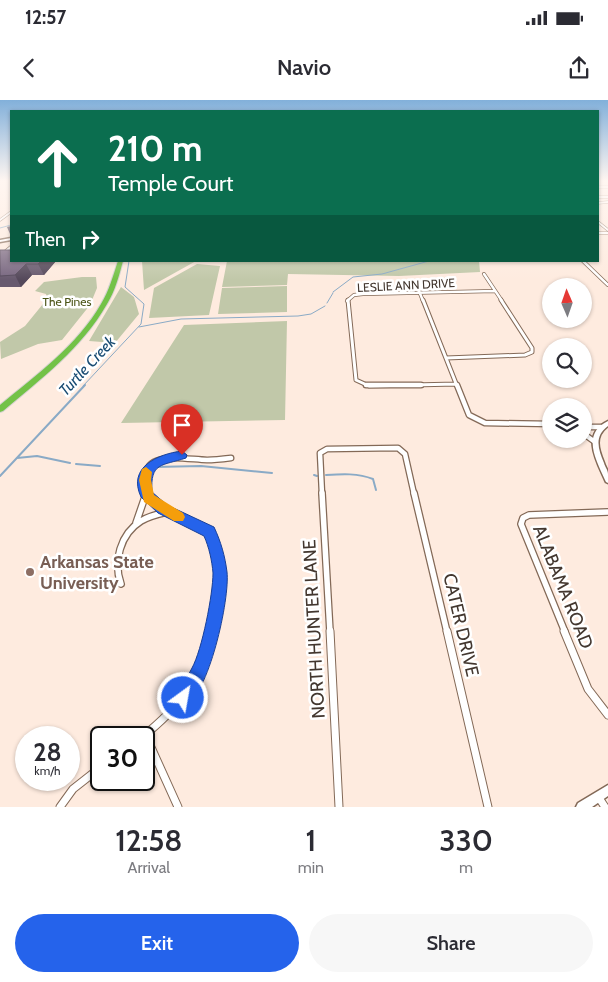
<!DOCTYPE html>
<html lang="en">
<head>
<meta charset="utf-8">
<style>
	:root { --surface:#fff; --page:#f7f7f7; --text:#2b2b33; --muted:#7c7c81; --accent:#2563eb }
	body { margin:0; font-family:Cabin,sans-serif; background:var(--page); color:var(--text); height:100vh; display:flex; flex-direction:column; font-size:19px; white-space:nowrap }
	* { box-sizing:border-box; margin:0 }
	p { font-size:16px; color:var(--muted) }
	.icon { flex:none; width:28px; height:28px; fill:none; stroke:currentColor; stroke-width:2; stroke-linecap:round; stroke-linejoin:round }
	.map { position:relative; height:707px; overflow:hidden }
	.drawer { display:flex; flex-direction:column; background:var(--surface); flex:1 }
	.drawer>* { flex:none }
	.hud { position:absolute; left:10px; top:10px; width:589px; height:152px; border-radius:0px; box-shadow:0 1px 4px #0004; background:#0b6e4f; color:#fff; overflow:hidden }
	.needle { width:32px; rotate:358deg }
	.fabs { position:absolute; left:542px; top:178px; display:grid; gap:10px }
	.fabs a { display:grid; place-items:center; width:50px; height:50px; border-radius:50%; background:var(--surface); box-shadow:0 1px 4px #0004; font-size:25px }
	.speed { position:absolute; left:15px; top:626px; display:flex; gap:10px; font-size:25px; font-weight:700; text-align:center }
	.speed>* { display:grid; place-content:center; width:65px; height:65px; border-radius:50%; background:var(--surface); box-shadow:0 1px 4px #0004; line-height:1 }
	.speed small { font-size:12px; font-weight:400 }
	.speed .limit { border:2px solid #111; border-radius:8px; background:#fff; color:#111 }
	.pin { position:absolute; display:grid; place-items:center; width:42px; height:42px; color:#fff; margin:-51px -21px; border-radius:50% 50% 50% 0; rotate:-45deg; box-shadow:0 0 5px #0007 }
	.pin .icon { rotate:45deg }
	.me { position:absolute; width:55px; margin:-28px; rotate:32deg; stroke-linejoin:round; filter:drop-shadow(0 0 4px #0008) }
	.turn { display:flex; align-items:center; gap:18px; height:105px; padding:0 15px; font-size:22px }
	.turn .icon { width:65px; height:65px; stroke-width:2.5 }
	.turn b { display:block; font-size:35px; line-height:42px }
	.then { display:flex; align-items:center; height:48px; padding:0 15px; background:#0003; gap:10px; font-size:19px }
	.eta { display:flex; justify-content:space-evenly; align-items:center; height:85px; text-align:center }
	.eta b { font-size:30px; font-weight:600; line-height:35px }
	.button { display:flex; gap:10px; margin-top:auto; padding:10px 15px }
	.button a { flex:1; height:58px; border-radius:30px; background:var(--accent); color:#fff; font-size:20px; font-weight:600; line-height:58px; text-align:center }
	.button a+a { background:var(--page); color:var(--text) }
	.status { display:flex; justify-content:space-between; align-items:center; height:35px; padding:0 25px; background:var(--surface); direction:ltr }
	.status svg { height:14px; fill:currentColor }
	header { display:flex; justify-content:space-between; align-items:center; height:65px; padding:0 15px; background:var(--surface); font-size:22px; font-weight:600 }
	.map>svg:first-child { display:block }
</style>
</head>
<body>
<div class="status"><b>12:57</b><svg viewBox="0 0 49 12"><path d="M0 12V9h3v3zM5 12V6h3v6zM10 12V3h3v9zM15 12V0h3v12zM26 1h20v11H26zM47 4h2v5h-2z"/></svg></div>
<header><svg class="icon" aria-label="back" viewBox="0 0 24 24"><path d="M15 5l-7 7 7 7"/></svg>Navio<svg class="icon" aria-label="share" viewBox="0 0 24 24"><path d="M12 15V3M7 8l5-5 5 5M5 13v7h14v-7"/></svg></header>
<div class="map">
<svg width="608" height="707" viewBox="0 0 608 707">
	<rect width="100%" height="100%" fill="#feebdf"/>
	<path fill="#c1c8a9" d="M142,161h54l-52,29z
		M227,161h252l1,11 -81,4 -111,-2 -1,11 -65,2z
		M197,164l23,2 -11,49 -60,3 5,-30z
		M82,177h14l1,11 -7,17 -28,35 -24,4 -37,15 -1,-17 25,-16 22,-27 -1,-5 -11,-3 9,-9z
		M287,186v26l-69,2 4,-26z
		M121,187l13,10 5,17 -24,29 -26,-2z
		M287,221l-2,99 -164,3 63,-98z"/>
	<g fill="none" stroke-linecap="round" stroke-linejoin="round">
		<path stroke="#8aaac6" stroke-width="1" d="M0,128l11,-3
			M333,192l20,-15 29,-3 47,-13
			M327,203l6,-10
			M139,227l42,-8 117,-3 13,-2 14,-8
			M83,286l58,-62 3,-20 -19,-17 4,-26"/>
		<path stroke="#8aaac6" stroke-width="2" d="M17,358l20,-2 33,7
			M76,364l24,2
			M154,367l47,-1 71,7
			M314,375l3,1
			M326,375c16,-1 32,-2 47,4l3,11
			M0,376l85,-91"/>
		<g stroke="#836957" stroke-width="3">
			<path id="street-far5" d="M598,87h10
				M598,97h10
				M598,103l10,-1
				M0,120l11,-8
				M598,122l10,8
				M598,133h10"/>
		</g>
		<g stroke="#836957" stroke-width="4">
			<path id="street-far4" d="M0,156l11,-9
				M583,161l25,24
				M484,174l18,27
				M415,181l8,20
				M347,201l7,-6 9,-1 132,-3"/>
		</g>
		<g stroke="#836957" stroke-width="5">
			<path id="street-far3" d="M348,200l8,80 13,6 87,-2
				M423,200l34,86
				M446,258l79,-3 7,-3v-4l-31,-48"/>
		</g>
		<g stroke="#836957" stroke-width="7">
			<path id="street-far2" d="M366,285h55
				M457,285l12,30 16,8 66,1
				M584,327h17
				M584,334l11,8
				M147,394c-13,-47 33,-35 60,-34 8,0 16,-1 24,-2
				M322,394l-2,-41 7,-4 71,-1 7,6 9,40"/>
		</g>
		<g stroke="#836957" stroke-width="8">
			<path id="street-far1" d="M146,393c6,17 47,31 63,39 13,33 10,66 3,100
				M322,393l8,139
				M414,393l33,139
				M136,423l10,-29
				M121,484c-8,-22 -1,-50 20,-63 8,-5 17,-7 26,-9
				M565,532l-44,-108 2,-6 6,-3 79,-3"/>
		</g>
		<g stroke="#836957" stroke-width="9">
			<path id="street" d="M330,531l9,176
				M447,531l41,176
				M564,531l24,58 20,26
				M145,634l33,73
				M141,638c41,-33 58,-56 71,-107
				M599,698l6,9
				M60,707l13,-18 28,-22"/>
		</g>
		<g stroke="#836957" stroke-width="3">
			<path id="secondary" d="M11,138v2l-11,2v-2z
				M608,321v5c-14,10 -10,23 -4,37 1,4 4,7 4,11 0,3 0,6 0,9l-2,-1 -1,-2c-9,-20 -24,-46 3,-59z
				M608,685v11l-16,11h-16l2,-4z"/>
		</g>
		<g stroke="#d6d3d1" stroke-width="2">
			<path id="highway" d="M118,161h5c-4,15 -8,30 -16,43 -25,44 -66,75 -104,107l-3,1v-7c36,-30 77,-59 101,-101 8,-13 12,-28 17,-43z"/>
		</g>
		<use href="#street-far5" stroke="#fff" stroke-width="2"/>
		<use href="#street-far4" stroke="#fff" stroke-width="2.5"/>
		<use href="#street-far3" stroke="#fff" stroke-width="3"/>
		<use href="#street-far2" stroke="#fff" stroke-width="4.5"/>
		<use href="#street-far1" stroke="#fff" stroke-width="5.5"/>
		<use href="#street" stroke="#fff" stroke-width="7"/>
		<use href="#secondary" fill="#fff" fill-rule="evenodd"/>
		<use href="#highway" fill="#73c247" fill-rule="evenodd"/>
	</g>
	<path fill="#67596e" d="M0,150l11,11h45l-12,14h-12l-11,12h-21z"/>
	<path fill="#54485a" d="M11,126v8h-1l-3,-7z
		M41,161h15l-12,14 -6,-11z
		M26,164l6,11 -11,12 -6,-12z"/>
	<path fill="#786780" stroke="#54485a" d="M0,150h11v11h30l-3,3h-12l-11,11 -15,1z"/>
	<linearGradient id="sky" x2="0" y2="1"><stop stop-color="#82b0da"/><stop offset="0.45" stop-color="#fff6f1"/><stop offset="1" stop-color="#fff6f1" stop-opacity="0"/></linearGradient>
	<rect width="608" height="180" fill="url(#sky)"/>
	<path fill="#2563eb" stroke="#184099" d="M182,351l5,4 -1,3c-24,8 -36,4 -34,34l15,13 47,22c7,15 11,29 13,45 3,26 -18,125 -44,135l-6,-2 -3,-7c5,-10 13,-19 18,-30 10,-18 21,-74 21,-95 -1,-12 -4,-26 -9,-37l-46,-23 -17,-16c-14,-30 17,-43 41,-46z"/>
	<path fill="#f59e0b" d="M146,367l6,5 -1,8 3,15 29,18 2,4 -2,4h-9l-30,-19 -5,-22 3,-11z"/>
	<circle fill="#8d6e63" stroke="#fff" stroke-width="2" cx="30" cy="472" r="5"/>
	<g text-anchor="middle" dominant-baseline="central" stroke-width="5" stroke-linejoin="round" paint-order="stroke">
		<g font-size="12" fill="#43372f" stroke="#fff">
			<text transform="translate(406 185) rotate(-3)">LESLIE ANN DRIVE</text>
		</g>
		<g font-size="12" fill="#4b5416" stroke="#fff">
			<text x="67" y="201">The Pines</text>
		</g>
		<g font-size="16" font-style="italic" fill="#194c73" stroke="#fff">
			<text transform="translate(87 266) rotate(-47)">Turtle Creek</text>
		</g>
		<g font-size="18" font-weight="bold" fill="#785e54" stroke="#fff" text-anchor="start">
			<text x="40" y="462">Arkansas State<tspan x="40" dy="21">University</tspan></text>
		</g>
		<g font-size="18" fill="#43372f" stroke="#fff">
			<text transform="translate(563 487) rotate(68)">ALABAMA ROAD</text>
			<text transform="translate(461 525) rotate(77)">CATER DRIVE</text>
			<text transform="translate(314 529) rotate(-93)">NORTH HUNTER LANE</text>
		</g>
	</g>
</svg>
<div class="fabs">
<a><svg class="needle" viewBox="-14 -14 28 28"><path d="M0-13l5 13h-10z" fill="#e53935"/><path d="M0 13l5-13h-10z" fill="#7c7c81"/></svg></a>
<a><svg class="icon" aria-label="search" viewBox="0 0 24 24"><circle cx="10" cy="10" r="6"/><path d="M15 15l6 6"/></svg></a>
<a><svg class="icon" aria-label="layers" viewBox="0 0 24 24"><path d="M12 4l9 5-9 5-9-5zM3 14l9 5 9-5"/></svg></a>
</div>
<div class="speed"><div>28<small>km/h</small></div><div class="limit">30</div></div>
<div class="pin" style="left:182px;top:355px;background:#d93025"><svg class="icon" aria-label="arrive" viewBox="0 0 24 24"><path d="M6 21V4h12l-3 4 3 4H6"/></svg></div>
<svg class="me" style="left:183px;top:598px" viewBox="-20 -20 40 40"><circle r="17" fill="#2563eb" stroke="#fff" stroke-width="3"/><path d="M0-11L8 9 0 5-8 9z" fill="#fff"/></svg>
<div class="hud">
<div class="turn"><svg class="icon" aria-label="ahead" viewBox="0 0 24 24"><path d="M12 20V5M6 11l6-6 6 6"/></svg><div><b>210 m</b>Temple Court</div></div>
<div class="then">Then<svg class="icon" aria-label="right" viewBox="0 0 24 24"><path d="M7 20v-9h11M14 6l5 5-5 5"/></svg></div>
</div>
</div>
<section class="drawer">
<div class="eta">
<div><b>12:58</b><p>Arrival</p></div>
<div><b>1</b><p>min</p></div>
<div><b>330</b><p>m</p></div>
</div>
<div class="button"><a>Exit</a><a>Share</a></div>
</section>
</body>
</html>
